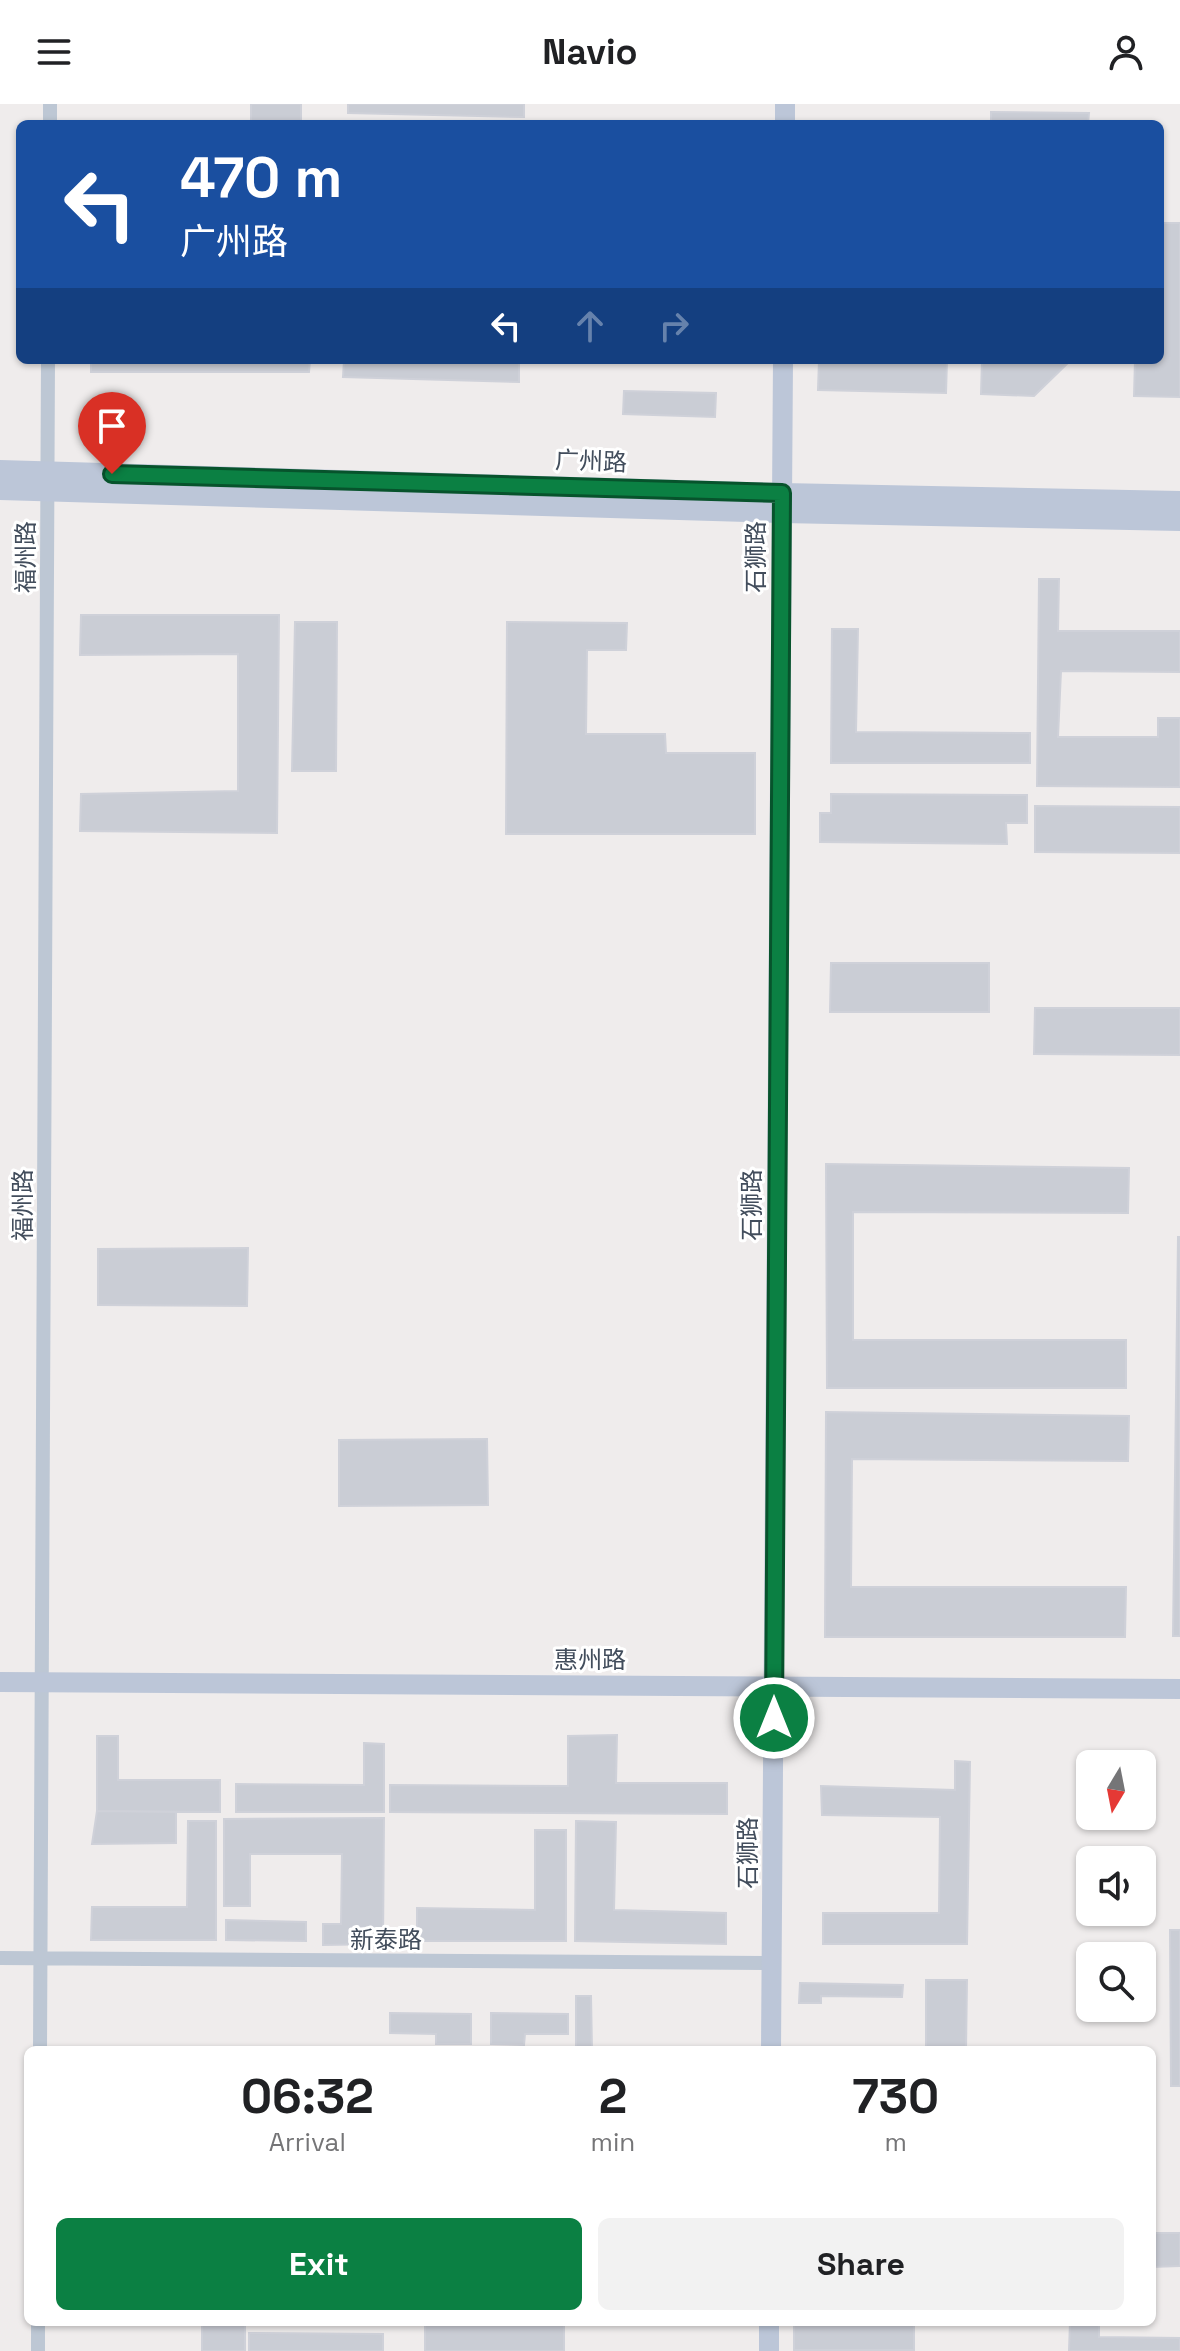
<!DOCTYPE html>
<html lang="en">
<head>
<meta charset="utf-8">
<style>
	:root { --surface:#fff; --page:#f2f2f2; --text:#202124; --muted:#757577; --accent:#0b8043 }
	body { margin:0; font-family:"Space Grotesk","Noto Sans SC",sans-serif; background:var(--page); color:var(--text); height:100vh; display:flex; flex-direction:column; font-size:30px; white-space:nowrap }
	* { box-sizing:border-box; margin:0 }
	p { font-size:26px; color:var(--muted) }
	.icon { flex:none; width:44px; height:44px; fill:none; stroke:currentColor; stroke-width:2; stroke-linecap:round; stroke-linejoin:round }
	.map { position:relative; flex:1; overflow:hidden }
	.panel { position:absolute; left:24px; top:1942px; width:1132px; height:280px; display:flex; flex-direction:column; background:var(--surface); border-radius:12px; box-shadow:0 2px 6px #0004 }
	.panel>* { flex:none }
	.banner { position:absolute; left:16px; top:16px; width:1148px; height:244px; border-radius:12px; box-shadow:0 2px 6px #0004; background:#1a4fa0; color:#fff; overflow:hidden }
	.needle { width:52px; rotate:190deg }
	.buttons { position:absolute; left:1076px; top:1646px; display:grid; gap:16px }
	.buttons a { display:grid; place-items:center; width:80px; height:80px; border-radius:12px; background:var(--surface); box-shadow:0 2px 6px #0004; font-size:40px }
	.pin { position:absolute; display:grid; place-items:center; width:68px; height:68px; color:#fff; margin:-82px -34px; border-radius:50% 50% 50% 0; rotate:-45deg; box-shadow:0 0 8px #0007 }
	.pin .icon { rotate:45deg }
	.me { position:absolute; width:88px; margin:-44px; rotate:0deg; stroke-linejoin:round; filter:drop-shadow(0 0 6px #0008) }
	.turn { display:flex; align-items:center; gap:28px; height:168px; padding:0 32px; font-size:36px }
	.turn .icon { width:104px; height:104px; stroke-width:2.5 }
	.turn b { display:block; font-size:56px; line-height:68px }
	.lanes { display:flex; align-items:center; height:76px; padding:0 32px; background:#0003; justify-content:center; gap:40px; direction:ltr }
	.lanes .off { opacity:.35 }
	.eta { display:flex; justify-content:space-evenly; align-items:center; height:136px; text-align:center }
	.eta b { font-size:48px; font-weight:700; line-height:56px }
	.action { display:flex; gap:16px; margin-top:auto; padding:16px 32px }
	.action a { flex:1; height:92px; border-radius:12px; background:var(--accent); color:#fff; font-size:32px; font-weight:700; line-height:92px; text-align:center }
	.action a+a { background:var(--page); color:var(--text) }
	header { display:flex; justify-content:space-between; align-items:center; height:104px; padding:0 32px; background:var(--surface); font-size:36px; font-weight:700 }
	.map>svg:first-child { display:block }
</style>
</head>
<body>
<header><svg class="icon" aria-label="menu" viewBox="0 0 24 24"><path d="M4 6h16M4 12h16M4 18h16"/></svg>Navio<svg class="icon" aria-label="person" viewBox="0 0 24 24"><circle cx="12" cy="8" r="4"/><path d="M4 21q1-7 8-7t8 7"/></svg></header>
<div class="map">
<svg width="1180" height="2247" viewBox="0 0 1180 2247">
	<rect width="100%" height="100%" fill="#efecec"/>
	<path fill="#cacdd5" stroke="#cfd1d9" stroke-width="2" d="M251,0h50v20h-50z
		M348,0h176v13l-176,-4z
		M991,8l98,1 -1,11h-97z
		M1160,119h20v174l-46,-1 1,-36h25z
		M91,256h219l-1,12h-218z
		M344,256h175v22l-176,-5z
		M819,256h128l-1,33 -128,-3z
		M982,256h89l-37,36 -53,-2z
		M624,287l92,2 -1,24 -92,-3z
		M1039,475h20l-1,52h122v41l-119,-1 -3,66h100v-19h22v69l-143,-1z
		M81,511h198l-2,218 -197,-2 1,-37 157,-3v-137l-158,1z
		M295,518h42l-1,149h-44z
		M507,518l120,1 -1,27h-39l-1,84h79l1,19h89v81h-249z
		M832,525h26l-2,103 174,1v30h-199z
		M831,690l196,1v28h-21l1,21 -187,-2v-29h11z
		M1035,702l145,1v46l-145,-1z
		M831,859h158v49h-159z
		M1035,904h145v47l-146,-1z
		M826,1060l303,4 -1,45 -275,-1v128h273v48h-299z
		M1178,1133h2v399h-7z
		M248,1144l-1,58 -149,-1v-56z
		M826,1308l303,4 -1,45 -276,-2 -1,128h275l-1,50h-300z
		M487,1335l1,66 -149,1v-66z
		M617,1631l-1,48h111v31l-337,-2v-27l178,1v-50z
		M97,1632h21v44h102v32l-123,-1z
		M364,1639l20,1v68h-148v-28l128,1z
		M955,1657l15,1 -3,182h-144v-31h116l1,-96 -118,-2 -1,-29 134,4z
		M97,1707l79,1v31l-84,1z
		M384,1714l-1,126 -60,1v-21h18l1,-70h-92v52h-26v-87z
		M188,1717h28v119h-125l1,-33h95z
		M576,1717l40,1 -2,88 112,3v31l-151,-3z
		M535,1726h31v111h-149v-33l118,2z
		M226,1816l80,2v19l-80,-1z
		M1170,1826h10v156h-9z
		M926,1876h41l-1,70h-40z
		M800,1879l103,2 -1,12 -81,-1v7h-22z
		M576,1892h15l1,54h-16z
		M390,1909l81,1v30h-35v-10l-46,-1z
		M491,1909l77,1v20h-43l-1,11 -33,-1z
		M1152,2129h28v33l-28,1z
		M202,2218h43v29h-43z
		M425,2218h139v29h-139z
		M794,2218h120v28h-120z
		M1070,2218h29v15l81,1v13h-111z
		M249,2229l134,1v17h-134z"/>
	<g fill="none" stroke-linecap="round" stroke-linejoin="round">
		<path stroke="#bdc7d4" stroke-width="14" d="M50,20v-20
			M0,1854l772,5
			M40,1946l8,-1690
			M38,2247v-29"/>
		<path stroke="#bcc6d8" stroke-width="20" d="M785,20v-20
			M0,366l782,23 398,8
			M0,386l782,23 398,8
			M0,1578l1180,7
			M771,1946l12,-1690
			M769,2247v-29"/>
	</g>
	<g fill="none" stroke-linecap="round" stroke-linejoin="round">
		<g stroke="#07532c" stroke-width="20">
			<path id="route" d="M112,370l670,19 -8,1225"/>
		</g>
		<use href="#route" stroke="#0b8043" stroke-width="14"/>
	</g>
	<g text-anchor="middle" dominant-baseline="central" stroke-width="6" stroke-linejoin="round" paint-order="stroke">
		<g font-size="24" fill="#424d5c" stroke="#fff">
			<text transform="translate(591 357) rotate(2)">广州路</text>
			<text transform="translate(25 453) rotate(-90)">福州路</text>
			<text transform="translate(755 453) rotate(-90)">石狮路</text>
			<text transform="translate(22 1101) rotate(-90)">福州路</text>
			<text transform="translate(751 1101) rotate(-90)">石狮路</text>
			<text x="590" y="1555">惠州路</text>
			<text transform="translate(747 1749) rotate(-90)">石狮路</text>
			<text x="386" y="1835">新泰路</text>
		</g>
	</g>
</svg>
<div class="buttons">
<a><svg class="needle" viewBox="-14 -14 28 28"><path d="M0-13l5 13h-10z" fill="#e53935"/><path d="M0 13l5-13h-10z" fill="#757577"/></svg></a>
<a><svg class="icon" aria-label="sound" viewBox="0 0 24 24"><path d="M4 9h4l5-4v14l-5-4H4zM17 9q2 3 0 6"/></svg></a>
<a><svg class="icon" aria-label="search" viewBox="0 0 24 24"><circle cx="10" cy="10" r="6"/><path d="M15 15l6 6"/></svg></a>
</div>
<div class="pin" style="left:112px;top:370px;background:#d93025"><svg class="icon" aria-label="arrive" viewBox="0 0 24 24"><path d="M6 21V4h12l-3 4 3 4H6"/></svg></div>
<svg class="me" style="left:774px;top:1614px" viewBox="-20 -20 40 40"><circle r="17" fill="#0b8043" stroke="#fff" stroke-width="3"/><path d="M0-11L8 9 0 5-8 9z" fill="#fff"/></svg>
<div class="banner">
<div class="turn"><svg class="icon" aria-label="left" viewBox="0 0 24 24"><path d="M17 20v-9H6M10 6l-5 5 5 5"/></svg><div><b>470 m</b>广州路</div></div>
<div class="lanes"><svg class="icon" aria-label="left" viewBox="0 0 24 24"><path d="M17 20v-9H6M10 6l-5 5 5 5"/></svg><svg class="icon off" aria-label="ahead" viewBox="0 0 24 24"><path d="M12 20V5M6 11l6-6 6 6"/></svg><svg class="icon off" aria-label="right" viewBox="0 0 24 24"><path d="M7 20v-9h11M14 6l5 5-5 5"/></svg></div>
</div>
<section class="panel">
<div class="eta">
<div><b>06:32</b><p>Arrival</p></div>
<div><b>2</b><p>min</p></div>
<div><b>730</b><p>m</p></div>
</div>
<div class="action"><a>Exit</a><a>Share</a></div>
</section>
</div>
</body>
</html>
